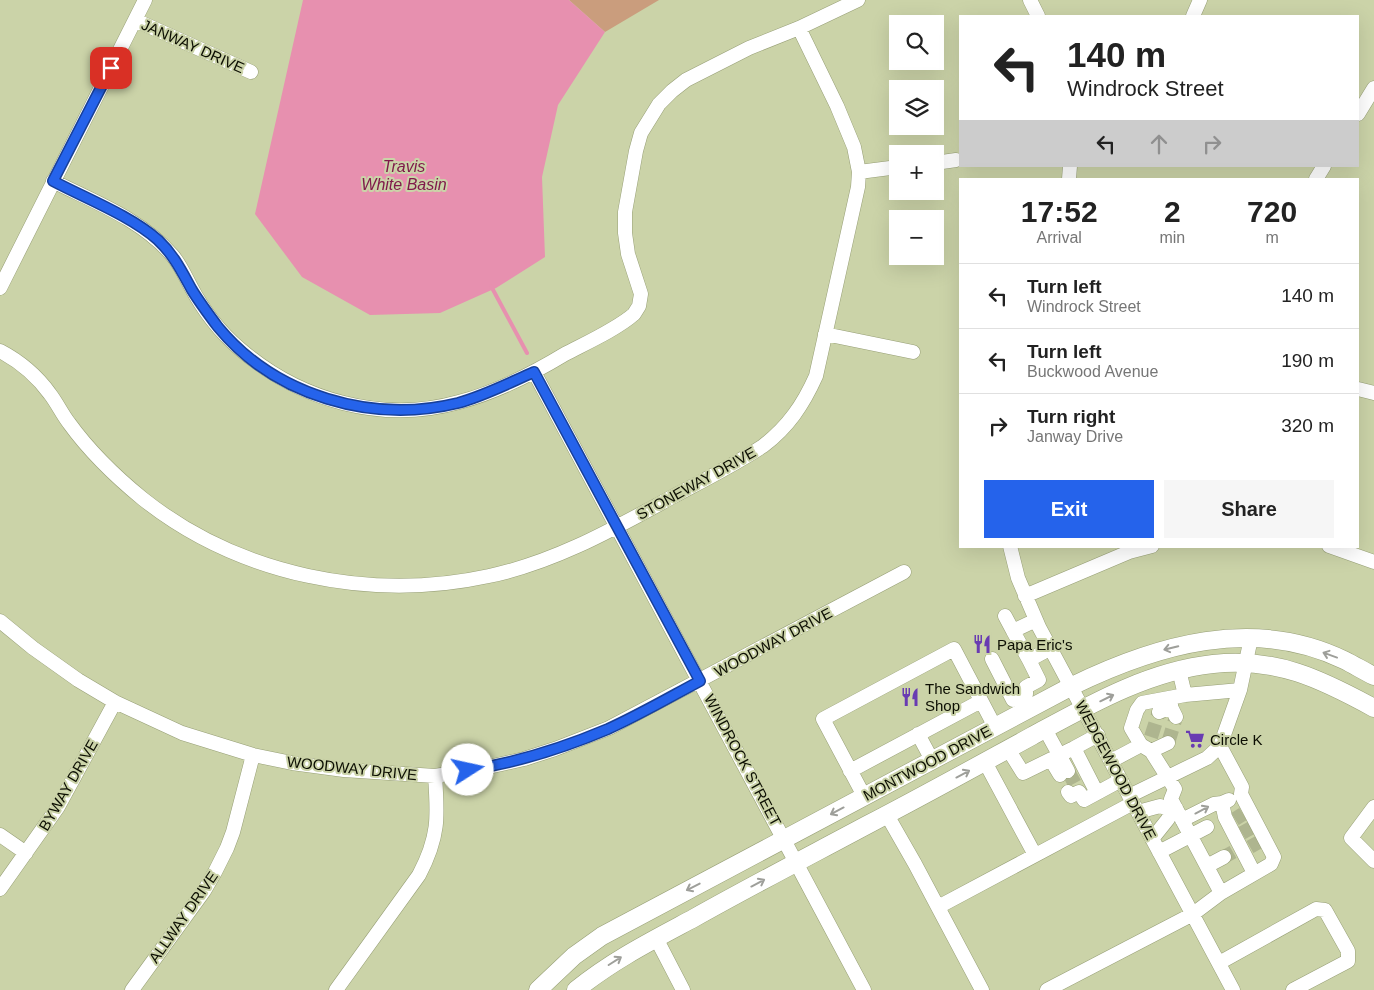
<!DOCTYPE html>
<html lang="en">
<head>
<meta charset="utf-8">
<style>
	:root { --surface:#fff; --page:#f6f6f6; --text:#222; --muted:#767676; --line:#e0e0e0; --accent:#2563eb }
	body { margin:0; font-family:Arial,sans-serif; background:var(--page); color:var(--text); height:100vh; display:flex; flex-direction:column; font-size:19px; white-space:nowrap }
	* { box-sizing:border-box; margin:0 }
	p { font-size:16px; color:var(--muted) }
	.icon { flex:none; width:28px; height:28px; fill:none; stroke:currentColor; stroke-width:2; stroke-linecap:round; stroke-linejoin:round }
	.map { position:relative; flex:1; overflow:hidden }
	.details { position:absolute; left:959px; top:178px; width:400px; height:370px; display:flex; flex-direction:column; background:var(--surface); border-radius:0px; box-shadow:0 5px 20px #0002 }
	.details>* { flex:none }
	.hud { position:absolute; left:959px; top:15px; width:400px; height:152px; border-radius:0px; box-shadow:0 5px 20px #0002; background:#fff; color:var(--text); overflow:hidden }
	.buttons { position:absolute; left:889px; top:15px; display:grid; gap:10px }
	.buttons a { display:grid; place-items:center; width:55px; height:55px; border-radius:0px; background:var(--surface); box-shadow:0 5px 20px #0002; font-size:25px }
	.pin { position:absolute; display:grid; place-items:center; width:42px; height:42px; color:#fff; margin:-21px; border-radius:10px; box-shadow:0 2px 8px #0006 }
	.me { position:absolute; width:55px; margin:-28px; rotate:80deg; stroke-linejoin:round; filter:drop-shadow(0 0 4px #0008) }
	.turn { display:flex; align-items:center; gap:18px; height:105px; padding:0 25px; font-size:22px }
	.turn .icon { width:65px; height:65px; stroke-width:2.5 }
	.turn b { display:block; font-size:35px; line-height:42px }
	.lanes { display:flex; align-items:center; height:48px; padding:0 25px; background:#0003; justify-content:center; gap:25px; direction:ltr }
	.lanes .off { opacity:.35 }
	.eta { display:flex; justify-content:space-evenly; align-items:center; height:85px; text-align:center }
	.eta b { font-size:30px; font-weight:700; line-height:35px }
	.cta { display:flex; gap:10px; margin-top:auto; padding:10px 25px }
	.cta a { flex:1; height:58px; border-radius:0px; background:var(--accent); color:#fff; font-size:20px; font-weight:700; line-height:58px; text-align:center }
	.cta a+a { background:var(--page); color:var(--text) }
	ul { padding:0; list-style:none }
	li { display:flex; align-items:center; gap:15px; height:65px; padding:0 25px; border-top:1px solid var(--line) }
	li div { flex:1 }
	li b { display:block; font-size:19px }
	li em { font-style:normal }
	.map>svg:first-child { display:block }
</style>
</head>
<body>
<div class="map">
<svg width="1374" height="990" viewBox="0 0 1374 990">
	<rect width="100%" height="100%" fill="#cbd3a8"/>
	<path fill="#ca9d7d" d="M569,0h90l-54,32z"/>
	<path fill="#e790af" d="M303,0h266l36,32 -47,73 -16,72 3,80 -49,31 -56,25 -70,2 -68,-38 -47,-63z"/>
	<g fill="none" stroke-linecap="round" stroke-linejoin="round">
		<path stroke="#e790af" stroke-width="4" d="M491,286l36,67"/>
		<path stroke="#aeb58f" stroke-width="14" stroke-dasharray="14 7" stroke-linecap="butt" d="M1151,737l8,-25
			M1168,743l8,-26
			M1068,771l9,17
			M1235,819l8,-5
			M1242,833l9,-5
			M1250,847l9,-5
			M1224,857l9,-5"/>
		<g stroke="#979f76" stroke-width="15">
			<path id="minor" d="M1030,0l8,16
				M1193,16l7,-16
				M135,20l116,52
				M1358,114l16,-26
				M935,163l21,-3
				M859,172l39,-5
				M1069,179l1,-13
				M1316,179l8,-13
				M53,181c41,21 88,38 119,74 8,9 13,21 19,32 12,23 29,45 49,62 59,51 142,75 219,53 38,-10 73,-28 106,-48 21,-11 52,-25 69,-40l5,-8 2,-12 -13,-40 -3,-21v-21l11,-61 5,-18 18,-29 13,-13 14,-11 63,-32 50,-20 59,-28
				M0,288l145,-288
				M825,334l88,18
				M0,351c19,10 37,25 50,43 7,9 12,20 19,29 21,29 47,54 74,76 96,76 227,103 346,77 67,-14 126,-48 185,-80 30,-16 60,-31 89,-50 25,-19 40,-41 53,-70l42,-189 1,-15 -5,-25 -17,-41 -38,-78
				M534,372l330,618
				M1358,389l16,4
				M1010,546l8,32 21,49 194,363
				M1329,546l45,16
				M1025,596l104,-44 23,-6
				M1005,616l8,15
				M0,621l33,27 45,32 37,22 67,31 71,22 39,8 52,7 91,6 49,-8 40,-9 31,-10 54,-21 295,-156
				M992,659l21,41 13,-6v-7l13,-7 -10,-20 22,-12
				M1029,660l-16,-29 23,-11
				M1179,670l6,25
				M1171,698v9l5,10
				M1159,712l12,-5
				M1045,729l23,42
				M918,734l14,26
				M1074,748l24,-13
				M1008,749l15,24 51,-25 23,45 24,-13
				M1151,751l17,-8
				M1051,760l9,15
				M1111,761l30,-16
				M985,762l50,93
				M850,771l131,-70
				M1068,792l3,4 8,-4 5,8 13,-7
				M864,796l-41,-77 131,-70 41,78
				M1129,796l78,-38 13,-12 20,-56 11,-52
				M1222,803l3,14 29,56
				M1374,807l-23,31 23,23
				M1138,812l22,-6 12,4 4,-2
				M887,815l28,49 67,126
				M1182,820l32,-16 8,-1 7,-3
				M0,835l26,18
				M1152,839l16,-20 4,-9
				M1159,852l48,-25
				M1207,866l17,-9
				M0,889l58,-82 57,-105
				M1221,893l-50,-94 4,-10 -24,-38 -10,-6 -10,-17 6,-18 5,-7 43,-8 55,-5
				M938,907l195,-104
				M656,938l27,52
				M1219,963l97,-54 9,1 23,41v10l-55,29
				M132,990l72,-99 11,-19 12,-24 6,-16 20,-77
				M336,990l83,-115c20,-38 19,-58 16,-99
				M1047,990l146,-76 28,-21 50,-29 3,-7 -33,-63 1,-7 -22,-41"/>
		</g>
		<g stroke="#979f76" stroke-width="19">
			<path id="major" d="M538,990l36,-34 28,-20 470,-250c84,-41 181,-70 272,-26 10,5 20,11 30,16
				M576,990c37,-30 77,-50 118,-72 57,-32 115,-62 173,-93 56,-29 110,-59 165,-89 57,-31 116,-65 181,-72 63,-7 108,15 161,44"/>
		</g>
		<use href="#minor" stroke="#fff" stroke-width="14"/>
		<use href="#major" stroke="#fff" stroke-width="18"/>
	</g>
	<defs><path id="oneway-shaft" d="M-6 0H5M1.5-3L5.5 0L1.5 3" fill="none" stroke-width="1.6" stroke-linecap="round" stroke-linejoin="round" transform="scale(1.25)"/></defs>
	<g stroke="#9e9f9a">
		<use href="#oneway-shaft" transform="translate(1171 648) rotate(166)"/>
		<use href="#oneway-shaft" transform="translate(1330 655) rotate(-160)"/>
		<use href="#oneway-shaft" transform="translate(1107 698) rotate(-26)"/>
		<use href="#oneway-shaft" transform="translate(963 774) rotate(-28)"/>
		<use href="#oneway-shaft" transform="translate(1202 810) rotate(-28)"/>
		<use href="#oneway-shaft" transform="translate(837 811) rotate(152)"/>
		<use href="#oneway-shaft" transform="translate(758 883) rotate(-28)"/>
		<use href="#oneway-shaft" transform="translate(693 887) rotate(153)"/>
		<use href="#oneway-shaft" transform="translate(615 961) rotate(-32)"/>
	</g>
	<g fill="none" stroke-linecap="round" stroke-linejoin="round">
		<g stroke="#184099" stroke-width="12">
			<path id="route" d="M111,68l-58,113c34,18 78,35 105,59 16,15 24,32 34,50 8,13 17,25 26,37 57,69 154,97 240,76 26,-7 51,-20 76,-31l166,309c-30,16 -61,34 -92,48 -45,19 -92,34 -140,41"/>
		</g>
		<use href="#route" stroke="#2563eb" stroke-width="9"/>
	</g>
	<defs>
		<g id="restaurant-bare" transform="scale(1.5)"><path d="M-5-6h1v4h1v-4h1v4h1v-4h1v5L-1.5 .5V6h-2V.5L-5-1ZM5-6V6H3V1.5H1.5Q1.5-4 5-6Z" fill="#693bb2" stroke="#cbd3a8" stroke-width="2.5" paint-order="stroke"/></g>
		<g id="supermarket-bare" transform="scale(1.5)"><path d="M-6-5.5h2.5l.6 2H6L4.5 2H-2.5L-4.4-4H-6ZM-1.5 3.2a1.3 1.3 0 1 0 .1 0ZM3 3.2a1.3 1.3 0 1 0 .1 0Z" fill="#693bb2" stroke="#cbd3a8" stroke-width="2.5" paint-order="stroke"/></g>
	</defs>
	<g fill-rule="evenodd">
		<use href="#restaurant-bare" x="982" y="644"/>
		<use href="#restaurant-bare" x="910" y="697"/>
		<use href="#supermarket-bare" x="1195" y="739"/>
	</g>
	<g text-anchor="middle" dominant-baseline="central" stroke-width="4" stroke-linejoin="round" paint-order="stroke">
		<g font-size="15" fill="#0c0e02" stroke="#cbd3a8">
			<text transform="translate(193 46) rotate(24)">JANWAY DRIVE</text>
			<text transform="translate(696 483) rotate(-29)">STONEWAY DRIVE</text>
			<text transform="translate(773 642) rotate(-28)">WOODWAY DRIVE</text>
			<text transform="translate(743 760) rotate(62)">WINDROCK STREET</text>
			<text transform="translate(927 763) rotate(-28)">MONTWOOD DRIVE</text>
			<text transform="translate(352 768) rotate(6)">WOODWAY DRIVE</text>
			<text transform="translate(1116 770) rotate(62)">WEDGEWOOD DRIVE</text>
			<text transform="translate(68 785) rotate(-60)">BYWAY DRIVE</text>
			<text transform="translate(183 917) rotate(-55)">ALLWAY DRIVE</text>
		</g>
		<g font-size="15" fill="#0c0e02" stroke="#cbd3a8" text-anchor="start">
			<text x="997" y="644">Papa Eric's</text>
			<text x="925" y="688">The Sandwich<tspan x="925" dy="17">Shop</tspan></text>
			<text x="1210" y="739">Circle K</text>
		</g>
		<g font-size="16" font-style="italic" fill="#801b4b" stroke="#cbd3a8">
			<text x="404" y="166">Travis<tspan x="404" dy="18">White Basin</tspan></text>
		</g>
	</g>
</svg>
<div class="buttons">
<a><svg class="icon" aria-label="search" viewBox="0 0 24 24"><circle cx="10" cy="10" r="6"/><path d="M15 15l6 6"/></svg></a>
<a><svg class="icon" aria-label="layers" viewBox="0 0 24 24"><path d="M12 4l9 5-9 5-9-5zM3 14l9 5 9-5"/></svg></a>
<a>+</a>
<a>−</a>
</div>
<div class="pin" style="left:111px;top:68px;background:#d93025"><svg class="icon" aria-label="arrive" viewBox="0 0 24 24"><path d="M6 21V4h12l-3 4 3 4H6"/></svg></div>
<svg class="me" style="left:468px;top:770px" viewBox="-20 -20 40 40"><circle r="19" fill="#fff"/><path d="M0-13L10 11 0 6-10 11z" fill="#2563eb"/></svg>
<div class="hud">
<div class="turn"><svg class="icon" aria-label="left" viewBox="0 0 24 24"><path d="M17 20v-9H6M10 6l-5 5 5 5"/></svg><div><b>140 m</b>Windrock Street</div></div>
<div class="lanes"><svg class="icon" aria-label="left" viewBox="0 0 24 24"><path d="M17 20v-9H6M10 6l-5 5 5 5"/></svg><svg class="icon off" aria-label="ahead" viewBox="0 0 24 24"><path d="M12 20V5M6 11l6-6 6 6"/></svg><svg class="icon off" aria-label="right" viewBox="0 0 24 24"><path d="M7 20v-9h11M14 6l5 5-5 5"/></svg></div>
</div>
<section class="details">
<div class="eta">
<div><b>17:52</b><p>Arrival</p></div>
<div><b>2</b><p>min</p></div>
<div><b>720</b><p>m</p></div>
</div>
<ul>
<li><svg class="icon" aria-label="left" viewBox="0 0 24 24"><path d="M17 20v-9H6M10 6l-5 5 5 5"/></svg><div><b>Turn left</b><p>Windrock Street</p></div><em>140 m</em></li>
<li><svg class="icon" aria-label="left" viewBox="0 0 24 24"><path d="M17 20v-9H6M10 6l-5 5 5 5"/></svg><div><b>Turn left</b><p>Buckwood Avenue</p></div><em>190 m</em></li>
<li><svg class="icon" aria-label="right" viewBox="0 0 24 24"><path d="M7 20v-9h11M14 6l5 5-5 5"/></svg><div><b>Turn right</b><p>Janway Drive</p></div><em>320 m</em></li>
</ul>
<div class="cta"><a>Exit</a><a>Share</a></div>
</section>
</div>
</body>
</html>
